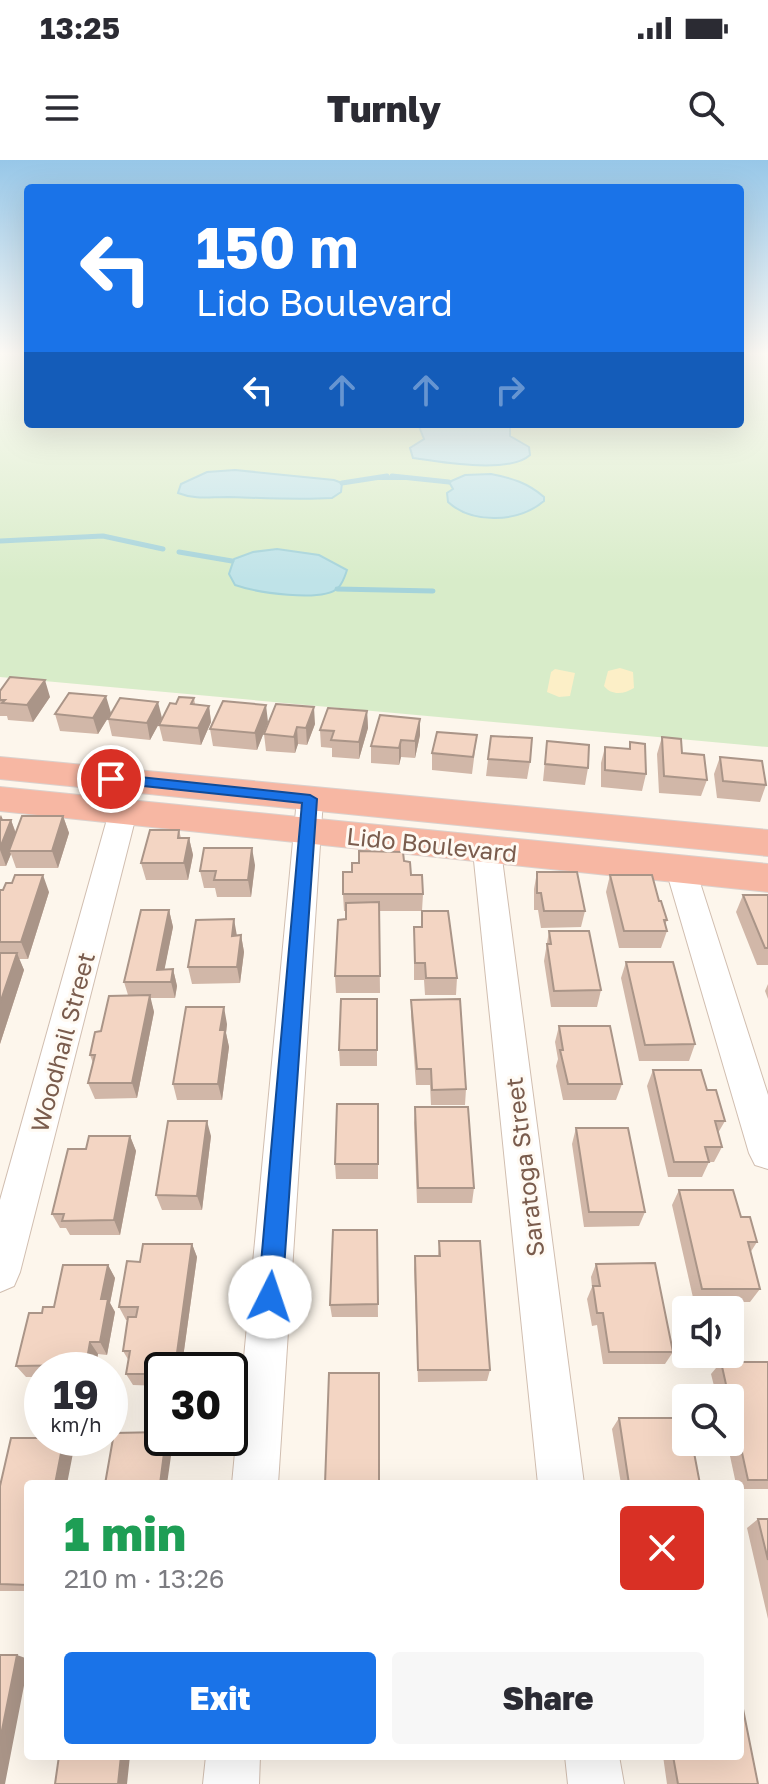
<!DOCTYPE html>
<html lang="en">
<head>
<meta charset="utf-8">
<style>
	:root { --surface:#fff; --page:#f7f7f7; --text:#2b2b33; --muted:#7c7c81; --accent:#1a73e8 }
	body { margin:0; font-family:"Golos Text",sans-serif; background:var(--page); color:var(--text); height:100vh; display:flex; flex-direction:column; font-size:30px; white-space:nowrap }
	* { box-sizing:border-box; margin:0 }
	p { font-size:26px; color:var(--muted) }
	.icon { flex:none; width:44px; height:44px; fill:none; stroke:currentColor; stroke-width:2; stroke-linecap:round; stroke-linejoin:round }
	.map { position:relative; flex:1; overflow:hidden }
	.panel { position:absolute; left:24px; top:1320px; width:720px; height:280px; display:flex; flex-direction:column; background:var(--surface); border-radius:8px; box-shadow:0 8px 32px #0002 }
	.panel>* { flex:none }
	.top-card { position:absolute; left:24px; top:24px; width:720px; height:244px; border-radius:8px; box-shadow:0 8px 32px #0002; background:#1a73e8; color:#fff; overflow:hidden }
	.controls { position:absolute; left:672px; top:1136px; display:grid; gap:16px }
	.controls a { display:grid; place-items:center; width:72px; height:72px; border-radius:8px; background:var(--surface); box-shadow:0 8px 32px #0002; font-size:40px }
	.speed { position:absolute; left:24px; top:1192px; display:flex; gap:16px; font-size:40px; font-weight:700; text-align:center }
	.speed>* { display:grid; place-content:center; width:104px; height:104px; border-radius:50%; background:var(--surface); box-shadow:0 8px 32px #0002; line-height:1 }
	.speed small { font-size:20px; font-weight:400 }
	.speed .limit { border:4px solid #111; border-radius:12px; background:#fff; color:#111 }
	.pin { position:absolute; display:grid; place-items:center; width:68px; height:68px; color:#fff; margin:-34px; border:4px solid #fff; border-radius:50%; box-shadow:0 2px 8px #0007 }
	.me { position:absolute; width:88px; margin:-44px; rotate:4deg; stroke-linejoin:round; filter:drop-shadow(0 0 6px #0008) }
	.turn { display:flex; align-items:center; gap:28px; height:168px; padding:0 40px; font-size:36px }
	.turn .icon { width:104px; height:104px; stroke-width:2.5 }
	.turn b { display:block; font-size:56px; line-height:68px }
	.lanes { display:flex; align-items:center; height:76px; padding:0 40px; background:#0003; justify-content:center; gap:40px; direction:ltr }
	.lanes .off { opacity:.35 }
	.round { display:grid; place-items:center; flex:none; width:84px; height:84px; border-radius:8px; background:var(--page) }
	.head { display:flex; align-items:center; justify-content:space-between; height:136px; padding:0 40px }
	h1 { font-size:48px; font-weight:800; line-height:60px; color:#1e9e55 }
	.cta { display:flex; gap:16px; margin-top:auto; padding:16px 40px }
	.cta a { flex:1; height:92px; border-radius:8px; background:var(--accent); color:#fff; font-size:32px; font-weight:800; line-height:92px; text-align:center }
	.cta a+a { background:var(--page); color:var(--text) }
	.status { display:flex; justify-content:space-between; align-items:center; height:56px; padding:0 40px; background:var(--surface); direction:ltr }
	.status svg { height:22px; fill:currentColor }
	header { display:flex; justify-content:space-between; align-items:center; height:104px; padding:0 40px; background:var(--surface); font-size:36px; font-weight:800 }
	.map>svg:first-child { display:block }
</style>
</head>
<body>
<div class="status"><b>13:25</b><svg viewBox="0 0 49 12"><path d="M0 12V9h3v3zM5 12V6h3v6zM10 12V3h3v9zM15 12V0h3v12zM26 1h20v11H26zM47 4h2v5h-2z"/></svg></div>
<header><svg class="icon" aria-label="menu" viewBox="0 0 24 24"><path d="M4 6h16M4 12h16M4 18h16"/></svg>Turnly<svg class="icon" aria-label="search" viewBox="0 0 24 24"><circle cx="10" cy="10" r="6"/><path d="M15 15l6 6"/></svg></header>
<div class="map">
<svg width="768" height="1624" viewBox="0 0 768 1624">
	<rect width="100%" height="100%" fill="#fdf6ec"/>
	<path fill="#d8ecc9" d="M0,193h28v71h712v-71h28v394l-768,-70z"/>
	<path fill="#fcefc7" d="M620,508l13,4 1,16c-10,6 -22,8 -30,-2l4,-15z
		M555,509l20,4 -5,23 -11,1 -12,-5 4,-20z"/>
	<path fill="#bfe3e8" stroke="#a5d3da" stroke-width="2" d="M418,264h92v12l19,11 1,8c-20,19 -90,7 -117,3l-3,-10 14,-9z
		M235,310l99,10 8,3 -1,9 -9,6c-35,2 -69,0 -104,-1 -19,0 -32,3 -50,-4l3,-9 26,-12z
		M491,314c21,4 37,9 53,23v4c-26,22 -72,23 -96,1l-1,-9 6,-4 -4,-7 16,-7z
		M277,389l42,6 28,15c-2,6 -4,13 -9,18 -16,15 -83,4 -103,-3l-6,-11 5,-15 19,-7z"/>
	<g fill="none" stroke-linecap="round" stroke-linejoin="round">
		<path stroke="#a5d3da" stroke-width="4" d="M374,318h38"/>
		<path stroke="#a5d3da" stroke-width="5" d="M392,316l57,6
			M342,323l45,-7
			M0,381l103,-5 60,13
			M179,392l53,9
			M337,429l96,2"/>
		<g stroke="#d1beb0" stroke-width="2">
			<path id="street" d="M310,630l10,3 3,6 -45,685h-46l65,-685 3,-6z
				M123,643l10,3 4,6 -117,460 -6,14 -14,6v-92l109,-388 4,-6z
				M487,681l10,3 4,7 83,633h-46l-65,-633 4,-7z
				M681,700l10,3 5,7 72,225v74l-13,-4 -6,-12 -83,-283 5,-7z
				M206,1596h54l-1,28h-56z
				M565,1596h54l5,28h-56z"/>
		</g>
		<g stroke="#dad1cd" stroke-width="2">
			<path id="highway" d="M0,597l768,73v26l-768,-77z
				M0,627l768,77v28l-768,-81z"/>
		</g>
		<use href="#street" fill="#fff" fill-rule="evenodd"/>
		<use href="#highway" fill="#f7b7a3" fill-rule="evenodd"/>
	</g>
	<path fill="#d1b7a8" d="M0,531l50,6 -17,25 -25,-2 -1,-4h-7z
		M194,538l1,6 14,2 2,16 -10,23 -38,-4 -4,-16 17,-21z
		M367,551l1,17 -9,31 -27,-2v-9l-11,-1 -1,-17z
		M111,553l-13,21 -38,-3 -5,-17z
		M162,558l-12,22 -38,-4 -4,-17z
		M268,562l-11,28 -44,-4 -3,-17z
		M315,564l-8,21 -9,-1 -3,9 -29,-2 -2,-17z
		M420,575l-5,23 -14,-1 -2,8 -28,-2v-17z
		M477,575l-5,39 -40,-4v-17z
		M491,576l39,26 -3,17 -41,-3z
		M662,577l20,16 25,27 -6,16 -42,-3 -2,-39z
		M547,581l41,27 -3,17 -42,-4z
		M630,582l16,32 -4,17 -41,-4v-24l4,-16 24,2z
		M720,597l46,28 -6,17 -43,-4 -3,-24z
		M0,655l3,5h8l5,13 47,-17 6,17 -11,35h-42l-5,-14 -5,12h-6z
		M179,670l2,8h8l4,17 -5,25h-42l-5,-17z
		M404,701l19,33 -1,17 35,67 -1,17h-31l-1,-15h-10v-53h7l1,-16h-43l1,82h-44l-1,-17 11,-57v-8h-2l-1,-17 9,-22z
		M255,705l-4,32h-34l-2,-9h-11l-4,-17z
		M537,712l48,39 -4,16 -40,1 -3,-18h-4v-21z
		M610,715l49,26 8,19 -2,5 2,6 -6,17h-42l-13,-56z
		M0,730l49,2 -21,67h-9l5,11 -24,74z
		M743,735h25v70h-11l-21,-53z
		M169,750l4,17 -9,43 9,-1 4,17 -2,12h-25l4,14 -17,86 -42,1 -7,-16 5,-20 -3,-8 38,-60 -4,-13z
		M549,771l52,59 -4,17h-46l-7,-46z
		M236,775h5l3,17 -4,31 -48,1 -4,-17z
		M626,802l69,82 -6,17h-50l-18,-83z
		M768,824v15l-3,-8z
		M377,839v67h-37l-1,-16z
		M411,840l55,89 -1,16h-34l-1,-20h-14l-5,-69z
		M227,864l-1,9 3,14 -7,53h-45l-4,-16z
		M559,866l63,58 -6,16h-53l-7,-34 2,-7 -3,-17z
		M653,910l54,20 18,31 -7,12 4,14 -8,15h-5l-7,15h-34l-21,-91z
		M378,944v75h-42l-1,-15z
		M415,947l59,81 -2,15h-55l-3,-80z
		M576,968l69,84 -6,14 -55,1 -12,-83z
		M130,976l6,15 -16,84h-50l-4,-7h-6l-8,-14 34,-65z
		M211,976l-9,74h-40l-6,-15z
		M679,1030l78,52 -7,11 10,36 -10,13h-56l-22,-97z
		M377,1070l1,87h-46l-2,-12z
		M439,1081l51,129 -3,11 -69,1 -4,-113 1,-13h23z
		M192,1084l5,13 -15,108h-5v5h-15v16l-29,-1 -7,-11 3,-13 -6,-10 5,-31h-2l-7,-13 21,-45z
		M596,1104l77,88 -8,12h-62l-6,-39 -5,1 -5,-27 5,-12 -1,-10z
		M108,1105l7,13 -5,25 5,9 -8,43 -9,-1 -3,16h-53v7h-16l-10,-11 26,-53 12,-6z
		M721,1202h47v127h-28v-5h-4l-9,-42h3v-44h-13l-6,-24z
		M619,1258l81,66h-79l-9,-55z
		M11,1278h54l9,10 -46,36v107h-28v-105z
		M758,1359h10v100l-21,-91z
		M663,1596h77l18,28h-91z"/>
	<path fill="#aa9588" d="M45,520l5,17 -17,25 -6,-17z
		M106,536l5,17 -13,21 -5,-16z
		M158,542l4,16 -12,22 -3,-17z
		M266,545l2,17 -11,28 -2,-17z
		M209,546l2,16 -10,23 -3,-17z
		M314,547l1,17 -8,21 -1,-17z
		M367,551l1,17 -9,31v-17z
		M420,559v16l-5,23v-17z
		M297,567l1,17 -3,9 -1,-16z
		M401,580v17l-2,8v-17z
		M1,655l6,15 4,-10 6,17 -8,14 2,3 -5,12 -6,-16v-32z
		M63,656l6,17 -11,35 -6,-17z
		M189,678l4,17 -5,25 -4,-17z
		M252,688l3,17 -4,32 -3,-17z
		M43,715l6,17 -21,67 -7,-17z
		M169,750l4,17 -11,55 -5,-12z
		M234,759l3,17h-5z
		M241,775l3,17 -4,31 -3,-16z
		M17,793l7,17 -24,74v-41z
		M173,809l4,17 -2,12 -4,-16z
		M150,835l4,17 -17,86 -5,-15z
		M224,847l3,17 -1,9 3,14 -7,53 -4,-16 2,-54z
		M207,961l4,15 -9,74 -5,-14z
		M130,976l6,15 -16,84 -6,-15z
		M192,1084l5,13 -15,108 -5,-12z
		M108,1105l7,13 -5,25 5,9 -8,43 -7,-13 1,-43z
		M90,1182l8,12 -3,16h-6l-3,-5z
		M172,1193l5,12v5h-8z
		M64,1278l10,10 -7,36h-12z
		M166,1278h4l3,4 -6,42h-7z
		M17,1495l11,4v6l-23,119h-5v-44z
		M121,1596h9l-3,28h-9z"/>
	<path fill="#f3d5c3" stroke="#aa9588" stroke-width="2" d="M10,517l35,3 -18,25 -25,-2 3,-3h-5v-9z
		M69,533l37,3 -13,22 -38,-4z
		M179,537l15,1 -3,6 18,2 -11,22 -39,-3 11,-22 6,1z
		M120,538l38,4 -11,21 -39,-4z
		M223,541l43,4 -11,28 -45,-4z
		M276,544l38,3 -8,21 -9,-1 -3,10 -30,-3z
		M328,548l39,3 -8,31 -28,-2 3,-9 -14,-1z
		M380,555l40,4 -5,22 -14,-1 -2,8 -28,-2z
		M437,572l40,3 -4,22 -41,-4z
		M491,576l41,2 -2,24 -42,-3z
		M662,577l19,2 1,14 22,2 3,25 -43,-4z
		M547,581l42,4 -1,23 -43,-4z
		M630,582l15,2 1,30 -41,-4v-23l25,2z
		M720,597l42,4 4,24 -43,-4z
		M22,656h41l-11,35h-43z
		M0,660h11l-11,28z
		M150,670h29l-1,8h11l-5,25h-43z
		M204,688h48l-4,32h-34l2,-9h-16z
		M359,691l44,1 1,9 6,1 1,13h11l1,19h-80v-22h9v-9h7z
		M537,712h40l8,39h-41l-3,-18h-4z
		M15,715h28l-22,67h-21v-52h3l3,-7h6z
		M610,715h42l7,26h2l6,19h-3l3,11h-43z
		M743,735h25v53h-3z
		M379,742l1,74h-45l3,-56 8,-1v-16z
		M141,750h28l-12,60 16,-1 -2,13h-47z
		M422,751h26l9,67h-31l-1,-15h-10l-1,-36h8z
		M234,759l-2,17 9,-1 -4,32h-49l8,-47z
		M549,771h40l12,59 -47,1 -7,-47h4z
		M0,793h17l-17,50z
		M626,802h47l22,82 -50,1z
		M150,835l-18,88h-44l7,-28h-5l5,-23 6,-1 8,-35z
		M341,839h36v51h-38z
		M460,839l6,90 -34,1 -1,-21h-14l-6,-69z
		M186,847h38l-4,23h5l-7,54h-45z
		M559,866h51l12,58h-54l-8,-34h3z
		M653,910h48l6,20h9l9,31h-10l7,26h-17l4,15h-35z
		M337,944h41v60h-43z
		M415,947h53l6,81h-56z
		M168,961h39l-10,75 -41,-1z
		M576,968h52l17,84h-56z
		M89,976h41l-16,84 -52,1 2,-7h-12l16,-65h18z
		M679,1030h54l8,27h9l7,25h-9l12,47h-58z
		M333,1070h44l1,74 -48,1z
		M439,1081h41l10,129h-72l-3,-114h25z
		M143,1084h49l-15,109h-5l-3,17h-7v4h-36l4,-23h-7l5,-34h8l2,-10h-19l8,-46 13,1z
		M655,1103l18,89h-64l-6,-39h-6l-4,-27h7l-4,-22z
		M63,1105h45l-7,34h7l-8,43h-10l-4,23 -70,1 13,-53h13l1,-6h11z
		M721,1202h47v118h-20l-18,-82h-1z
		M329,1213h50v111h-54z
		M619,1258h67v24h6l8,42h-71z
		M162,1272v6h4l-6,46h-55l9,-51z
		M11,1278h53l-9,46h-27v101l-28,-1v-98z
		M758,1359h10v41z
		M0,1495h17l-17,85z
		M740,1534l18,90h-80l-5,-28h67z
		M59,1596h62l-3,28h-63z"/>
	<linearGradient id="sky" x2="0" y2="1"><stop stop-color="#97c7e8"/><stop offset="0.46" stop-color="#fefbf6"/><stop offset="1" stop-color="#fefbf6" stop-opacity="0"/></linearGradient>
	<rect width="768" height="421" fill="url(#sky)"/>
	<path fill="#1a73e8" stroke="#114b97" stroke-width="2" d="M111,614l199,21 7,4 -35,498 -4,9 -8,3 -9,-3 -3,-9 44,-494 -196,-21 -2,-3z"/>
	<g text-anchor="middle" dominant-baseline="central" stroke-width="6" stroke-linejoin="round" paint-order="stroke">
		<g font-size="24" fill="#7a5c4d" stroke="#fffaf3">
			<text transform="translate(432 684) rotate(6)">Lido Boulevard</text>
			<text transform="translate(62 882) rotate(-75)">Woodhail Street</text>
			<text transform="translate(524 1007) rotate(-97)">Saratoga Street</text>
		</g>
	</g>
</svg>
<div class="controls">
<a><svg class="icon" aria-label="sound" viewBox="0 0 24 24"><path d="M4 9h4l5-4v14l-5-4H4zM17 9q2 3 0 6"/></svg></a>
<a><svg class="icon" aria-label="search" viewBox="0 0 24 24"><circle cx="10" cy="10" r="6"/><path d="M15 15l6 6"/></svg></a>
</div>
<div class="speed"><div>19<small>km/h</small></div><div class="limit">30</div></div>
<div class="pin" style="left:111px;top:619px;background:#d93025"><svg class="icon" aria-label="arrive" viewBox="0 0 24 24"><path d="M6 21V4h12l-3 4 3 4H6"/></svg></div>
<svg class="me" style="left:270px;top:1137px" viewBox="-20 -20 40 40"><circle r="19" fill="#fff"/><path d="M0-13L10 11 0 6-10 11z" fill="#1a73e8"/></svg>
<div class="top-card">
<div class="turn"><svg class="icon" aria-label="left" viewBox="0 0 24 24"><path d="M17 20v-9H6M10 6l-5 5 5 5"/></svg><div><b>150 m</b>Lido Boulevard</div></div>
<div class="lanes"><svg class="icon" aria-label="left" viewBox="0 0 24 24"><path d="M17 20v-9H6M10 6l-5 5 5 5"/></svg><svg class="icon off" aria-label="ahead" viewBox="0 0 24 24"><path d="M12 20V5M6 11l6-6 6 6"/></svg><svg class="icon off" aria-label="ahead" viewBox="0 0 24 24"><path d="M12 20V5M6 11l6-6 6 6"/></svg><svg class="icon off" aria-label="right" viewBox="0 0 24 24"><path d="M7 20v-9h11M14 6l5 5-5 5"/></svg></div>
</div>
<section class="panel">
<div class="head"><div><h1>1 min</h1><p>210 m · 13:26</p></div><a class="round" style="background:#d93025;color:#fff"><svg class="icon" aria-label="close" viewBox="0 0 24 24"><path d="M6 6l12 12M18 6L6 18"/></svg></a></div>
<div class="cta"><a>Exit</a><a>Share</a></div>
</section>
</div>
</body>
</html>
